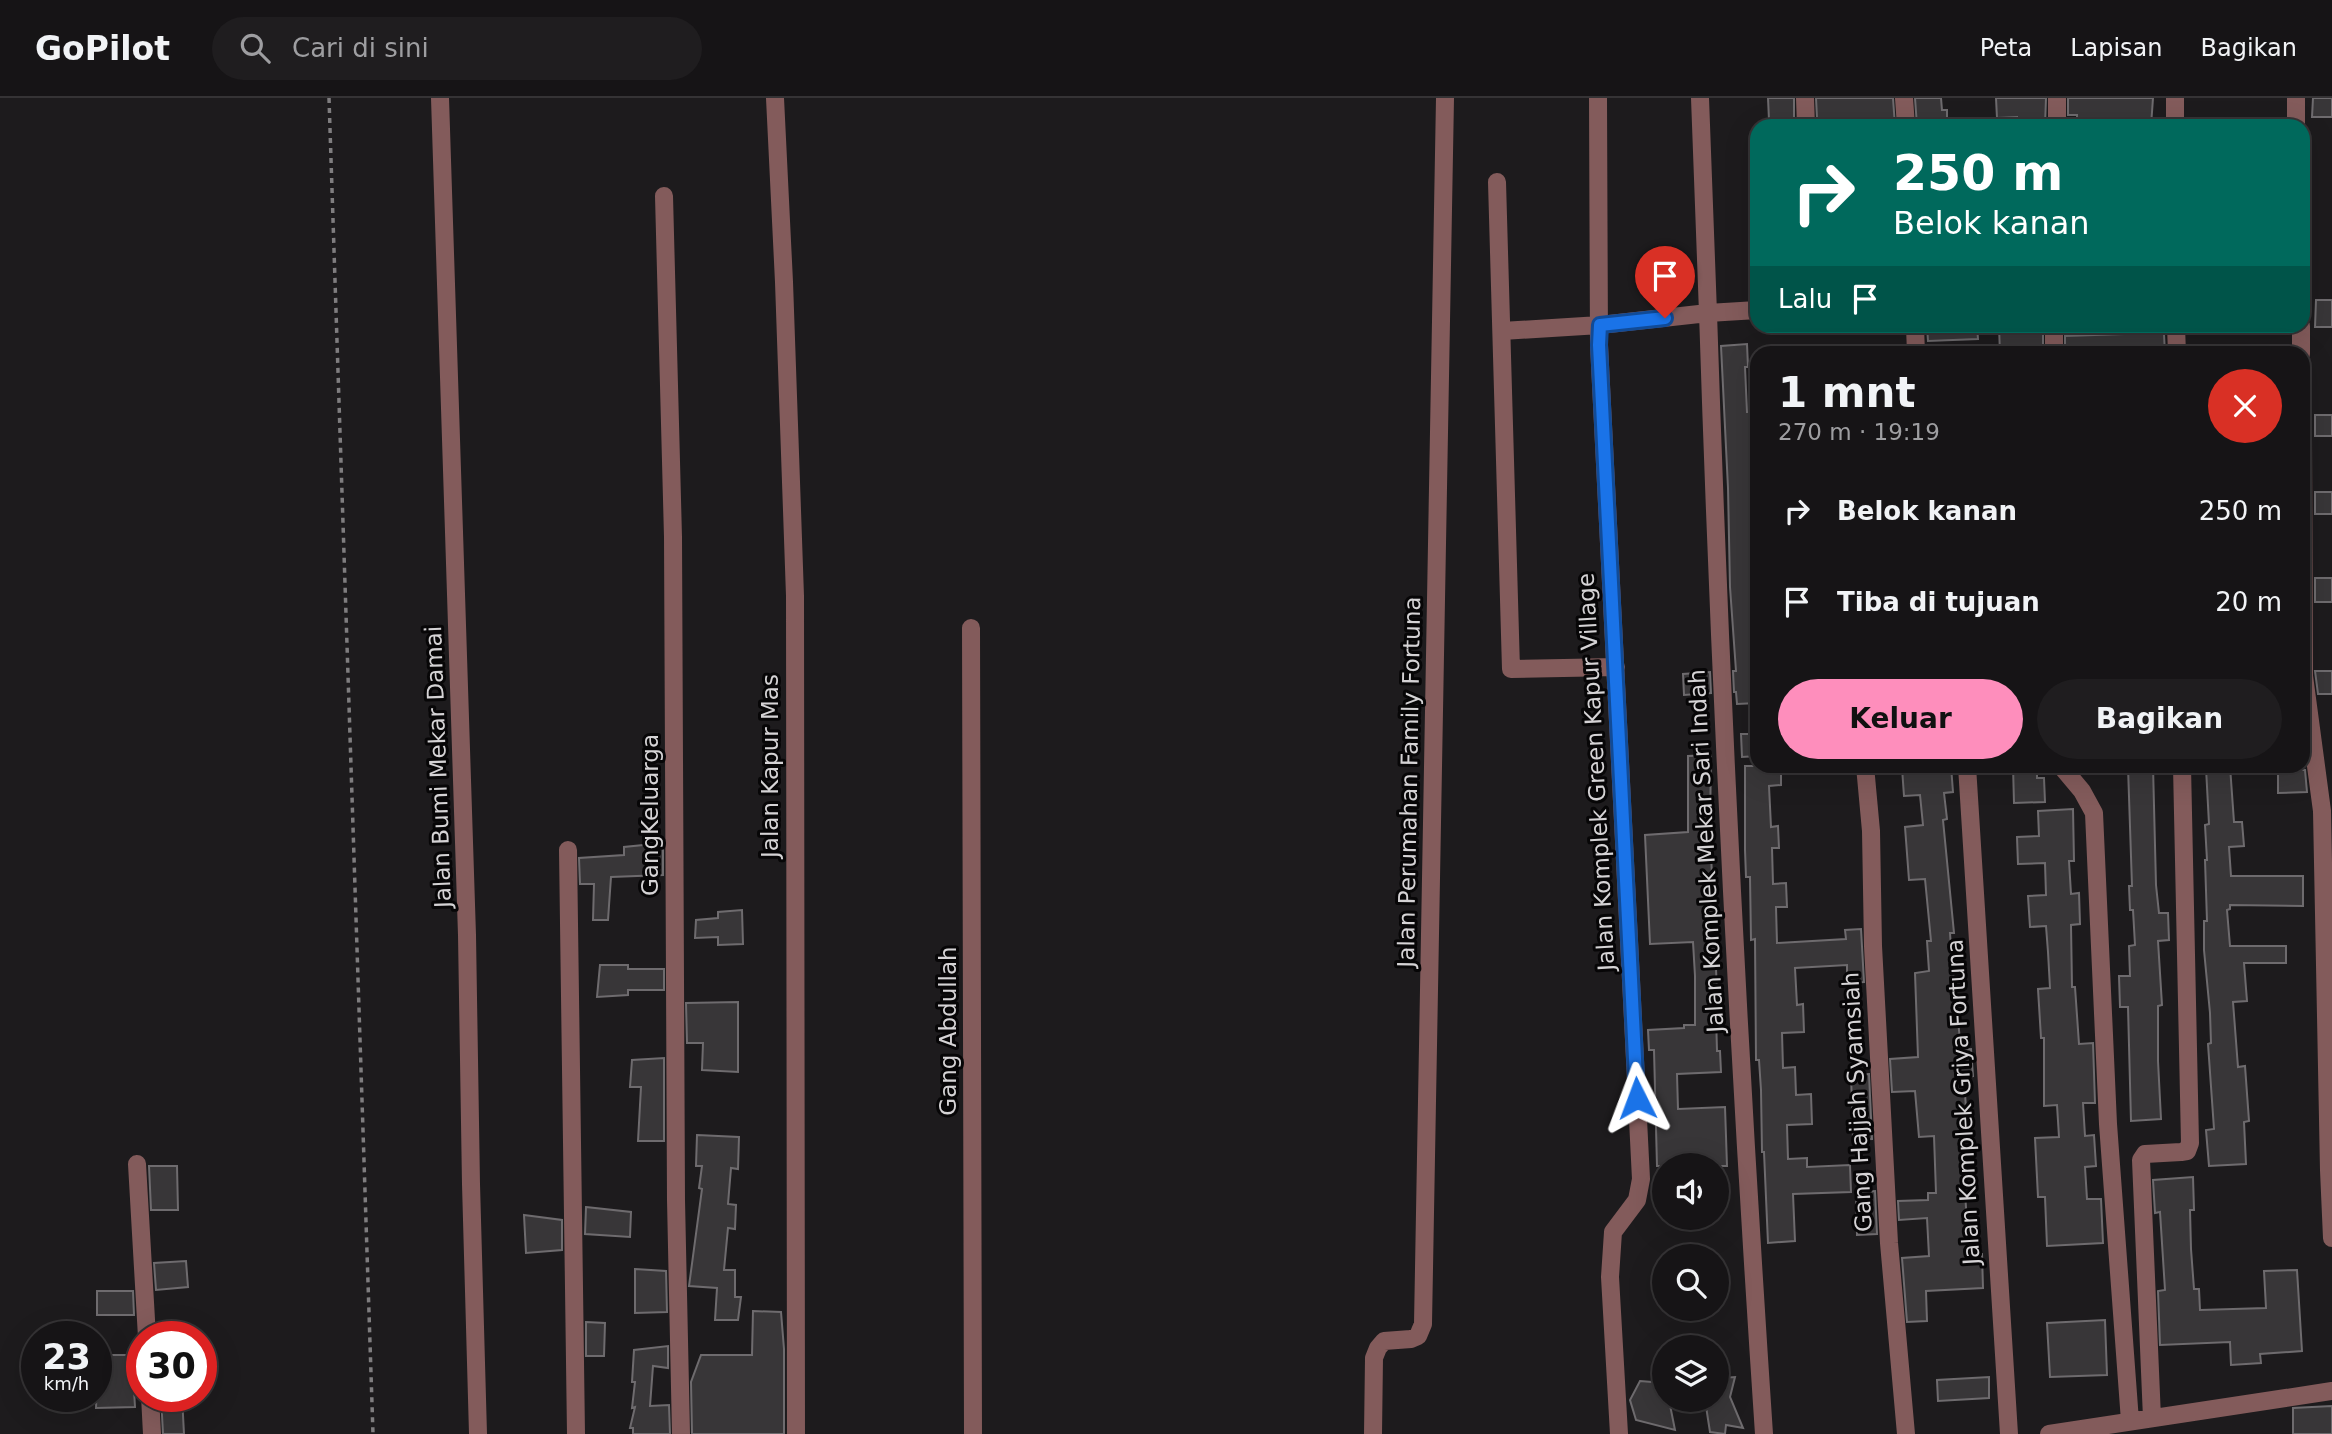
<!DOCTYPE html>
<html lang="id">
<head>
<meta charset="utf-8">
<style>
	:root { --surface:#161416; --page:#1f1d1f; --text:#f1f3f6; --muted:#9e9ea1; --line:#353335; --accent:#fe8ebc }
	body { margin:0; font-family:"DejaVu Sans",sans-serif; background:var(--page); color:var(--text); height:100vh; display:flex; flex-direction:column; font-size:26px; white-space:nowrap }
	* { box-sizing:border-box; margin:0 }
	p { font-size:23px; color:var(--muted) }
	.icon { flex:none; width:38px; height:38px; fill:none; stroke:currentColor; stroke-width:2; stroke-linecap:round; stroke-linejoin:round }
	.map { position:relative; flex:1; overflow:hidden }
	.sheet { position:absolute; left:1750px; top:248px; width:560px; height:427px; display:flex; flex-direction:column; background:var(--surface); border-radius:21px; box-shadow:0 7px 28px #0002,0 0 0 2px var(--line) }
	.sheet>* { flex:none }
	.hud { position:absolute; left:1750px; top:21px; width:560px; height:214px; border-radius:21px; box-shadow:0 7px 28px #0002,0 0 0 2px var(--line); background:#00695c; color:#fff; overflow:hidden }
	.controls { position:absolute; left:1652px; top:1055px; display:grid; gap:14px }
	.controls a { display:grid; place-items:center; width:77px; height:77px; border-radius:50%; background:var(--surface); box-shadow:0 7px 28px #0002,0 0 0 2px var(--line); font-size:35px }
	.speed { position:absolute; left:21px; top:1223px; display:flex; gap:14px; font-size:35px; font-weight:700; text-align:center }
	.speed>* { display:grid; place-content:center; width:91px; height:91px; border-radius:50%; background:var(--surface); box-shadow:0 7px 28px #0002,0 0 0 2px var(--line); line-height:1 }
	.speed small { font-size:18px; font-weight:400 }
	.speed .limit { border:10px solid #d22; background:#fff; color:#111 }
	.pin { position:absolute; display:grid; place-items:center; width:60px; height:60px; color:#fff; margin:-72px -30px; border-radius:50% 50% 50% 0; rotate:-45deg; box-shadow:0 0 7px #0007 }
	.pin .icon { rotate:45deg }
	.me { position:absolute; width:77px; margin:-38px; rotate:357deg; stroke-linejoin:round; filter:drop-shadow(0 0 5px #0008) }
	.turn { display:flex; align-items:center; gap:24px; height:147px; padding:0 28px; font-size:32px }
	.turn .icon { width:91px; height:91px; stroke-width:2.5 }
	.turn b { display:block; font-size:49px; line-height:60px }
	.then { display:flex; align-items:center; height:66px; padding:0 28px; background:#0003; gap:14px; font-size:26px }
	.round { display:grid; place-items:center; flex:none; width:74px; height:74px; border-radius:37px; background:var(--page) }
	.overview { display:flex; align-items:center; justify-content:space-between; height:119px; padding:0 28px }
	h1 { font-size:42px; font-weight:700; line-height:52px }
	.action { display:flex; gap:14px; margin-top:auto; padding:14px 28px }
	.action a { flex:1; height:80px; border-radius:42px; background:var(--accent); color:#111; font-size:28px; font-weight:700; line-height:80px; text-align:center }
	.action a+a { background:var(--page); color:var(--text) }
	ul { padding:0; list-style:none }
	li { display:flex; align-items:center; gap:21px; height:91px; padding:0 28px }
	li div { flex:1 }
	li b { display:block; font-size:26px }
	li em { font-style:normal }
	header { display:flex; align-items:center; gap:42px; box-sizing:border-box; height:98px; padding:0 35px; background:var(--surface); border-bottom:2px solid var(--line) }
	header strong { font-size:33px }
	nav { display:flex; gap:38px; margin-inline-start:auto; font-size:24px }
	.search { width:490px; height:63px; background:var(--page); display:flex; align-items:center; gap:18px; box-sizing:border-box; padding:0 24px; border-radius:38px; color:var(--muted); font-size:26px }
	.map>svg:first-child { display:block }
</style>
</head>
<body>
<header>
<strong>GoPilot</strong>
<div class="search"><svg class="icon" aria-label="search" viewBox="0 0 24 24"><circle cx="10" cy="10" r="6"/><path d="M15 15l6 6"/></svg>Cari di sini</div>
<nav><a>Peta</a><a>Lapisan</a><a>Bagikan</a></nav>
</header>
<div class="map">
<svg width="2332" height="1336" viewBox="0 0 2332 1336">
	<rect width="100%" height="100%" fill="#1d1b1d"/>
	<path fill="#383638" stroke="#6e6b6e" stroke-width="2" d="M1768,0h26v21l-25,1z
		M1816,0h77l2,28h-74v-8h-4z
		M1915,0h26l1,12h5v16h-30z
		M1996,0h50l-1,28h-28v-9l-20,1z
		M2068,0h85l-2,28h-74v-11h-9z
		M2313,0h19v19h-20z
		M2316,202h16v27h-17z
		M1927,228h50l1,13 -50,2z
		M1999,228h44v27l-43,1z
		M2123,228h29v8h12l1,20 -100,-2v-16l58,-2z
		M1747,246l1,23h-3l2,45h2l1,36h3l3,98 1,157 -20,1 -1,-12h-2l-1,-21h3l-6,-84 -2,-99 -7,-142z
		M2315,317h17v21h-17z
		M2315,394h17v22h-17z
		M2315,480h17v24h-17z
		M2315,573h17v23h-14z
		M1710,574l1,21 -27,2 -1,-21z
		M1741,636h16v22l-15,1z
		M1711,657l-1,75 8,185h-2l1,36h3l1,21 -44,2 1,35 47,-2 2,59h-70l-3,-116h-5l-1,-20 36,-2v-3h11v-49l-2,-34 -43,2 -5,-109 43,-3v-76z
		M1745,668h36v19l-12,1 2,41 7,-1 1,22h-7l1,36 13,-1 1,24h-11l1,36 69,-4 -1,-9 16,-1 3,53 -17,1v-18l-52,3 2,37 6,-1 1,28 -22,1 1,35 12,-1 1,28 15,-1 1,30 -25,1 1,34 19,-1v9l43,-2 1,27 -58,2 2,47 -27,2 -4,-91h-2l-1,-62 -2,-30h-3l-1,-121 -4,1 -1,-63h-4l-1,-27z
		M1923,668h28l2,26 -9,1 3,26 -4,1 11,113h-4l2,28 9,89 10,-1 2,27 -9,1 2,32h4l2,24 -11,1 2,58h2l4,62h13l1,34 -57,3 1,30 -20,1 -5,-64 27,-2 -2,-38 -28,2 -1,-19 30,-1v-7h8l-2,-57 -15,1 -4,-46 -23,1 -2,-33 28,-2 -3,-84 14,-2 -2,-30h4l-6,-62 -16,1 -4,-53 18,-2 -3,-30 -16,1 -2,-28z
		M2013,668h24v12h7l1,24 -31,1z
		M2153,668l3,119 3,28h9l1,27 -11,1 4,64 -4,1v55l3,58 -30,2 -3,-114h-8l-1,-31h11l-1,-30 6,-1 -2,-35h-3l-1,-24h3l-4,-119z
		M2230,668l4,56h8l2,24 -15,1 2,29h72v30l-73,-1v4l-3,1 3,36h56v17h-42l3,38 -14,1 5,65 7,-1 4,55 -5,1 2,42 -37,2 -3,-36 8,-1 -6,-85 3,-1 -1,-30 -6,-63v-29h3l-2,-61h2l-2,-35 4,-1 -3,-56z
		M2278,672h27l2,22 -29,1z
		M2073,711l1,52h-5l2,33 8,-1 1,31 -9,1 1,62h3l4,57 14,-1 2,60h-12l2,33 9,-1 2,31 -11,1 2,32h14l2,44 -56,3 -2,-49h-7l-3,-59 24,-1 -2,-32 -13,1v-68h-3l-3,-49 12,-1 -2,-36 -2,-26 -16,1 -2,-31 18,-1 -1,-32 -27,1 -1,-27 22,-1 -1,-25z
		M663,745v32l-52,2 -3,43h-15l1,-36h-14l-1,-26 45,-3v-8z
		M742,812l1,34 -25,1v-8l-23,1 1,-18 22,-2v-6z
		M600,867h28v4h36v21h-36v5l-31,2z
		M738,904v70l-36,-2 1,-27h-16l-1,-40z
		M664,960v83h-26l3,-54h-11l2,-27z
		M1869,976l3,65 -19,1 -2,-65z
		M697,1037l42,2 -1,32 -7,-1 -3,36 8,1 -1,24 -7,-1 -4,42h11v27h6l-3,23h-23l2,-32 -28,-2 13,-97 -3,-1 3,-22h-6z
		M149,1068h28l1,44h-27z
		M2193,1079l1,33h-4l1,39 3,40h5l1,21 66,-2 -2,-37 33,-1 5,81 -42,3 1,9 -30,2 -1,-23 -70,3 -2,-54 7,-1 -5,-78 -5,1 -2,-33z
		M1875,1093l2,43 -20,1 -1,-43z
		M586,1109l45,5 -1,25 -45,-3z
		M524,1117l38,5v30l-36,3z
		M186,1163l2,26 -32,3 -2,-27z
		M635,1171l31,2 1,41 -32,1z
		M97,1193h36l1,24h-37z
		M753,1213l28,1 3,37v85h-92l-1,-52 10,-27h51z
		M2105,1222l2,55 -57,2 -3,-54z
		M586,1224l19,1 -1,33h-18z
		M668,1248v22l-15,-2 -3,40 19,-1 1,29h-37v-6h-3l5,-21 -3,1 3,-26h-3l2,-32z
		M98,1257h34l3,52 -39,1z
		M1717,1268l5,12 13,-1 -5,20 13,31 -17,-3 -1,9 -15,-2 -5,-32h12z
		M1989,1279v21l-51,3 -1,-21z
		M1640,1283l24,2v17h5l6,30 -39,-10 -6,-20z
		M161,1298h21l2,38h-21z
		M2332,1308v28h-39v-26z"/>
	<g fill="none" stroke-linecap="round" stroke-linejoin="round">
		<path stroke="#7f7d7f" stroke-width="3.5" stroke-dasharray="5 5" stroke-linecap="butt" d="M329,0l44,1336"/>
		<path stroke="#835b5b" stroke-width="18" d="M440,0l27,837 4,249 7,250
			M775,0l9,184 11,314 1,838
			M1598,0l1,247 42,834 -4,21 -24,32 -3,45 9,157
			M1805,0l1,28
			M1904,0l2,28
			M2175,0v28
			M2296,0v28
			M2057,28v-28
			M1497,84l14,487 105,-2
			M664,98l9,341 3,663 5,234
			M1757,212l-49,3c12,374 31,748 56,1121
			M1915,228l1,28
			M2176,228l1,28
			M2301,228v28
			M1502,233l98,-6 108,-12 -8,-215
			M2054,256v-28
			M2303,338l1,240 18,135 7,359 3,68
			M971,530l2,806
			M1865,668l6,65 2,115 16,297 17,191
			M1967,668l42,668
			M2061,668l21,25 12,22 14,311 22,297
			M568,752l8,584
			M137,1066l10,173
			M150,1298l2,38
			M2152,1320l-11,-258 4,-6 36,-2 6,-1 3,-8 -8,-377
			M1373,1336l1,-76 4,-10 6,-7 27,-2 7,-3 5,-12 22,-1226
			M2049,1336l283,-43"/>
	</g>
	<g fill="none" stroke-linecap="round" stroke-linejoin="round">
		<g stroke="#114b97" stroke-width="18">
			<path id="route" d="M1637,1000l-38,-753 1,-20 65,-7"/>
		</g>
		<use href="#route" stroke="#1a73e8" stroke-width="12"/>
	</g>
	<g text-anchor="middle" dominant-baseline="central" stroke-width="6" stroke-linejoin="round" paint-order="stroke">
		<g font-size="23" fill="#d5d3d5" stroke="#070607">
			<text transform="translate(770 668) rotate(-90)">Jalan Kapur Mas</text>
			<text transform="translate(438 669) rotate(-92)">Jalan Bumi Mekar Damai</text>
			<text transform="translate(1596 674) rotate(-93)">Jalan Komplek Green Kapur Village</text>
			<text transform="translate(1409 684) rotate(-89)">Jalan Perumahan Family Fortuna</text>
			<text transform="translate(650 717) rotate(-90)">GangKeluarga</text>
			<text transform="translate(1706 753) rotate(-93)">Jalan Komplek Mekar Sari Indah</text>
			<text transform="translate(948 933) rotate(-90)">Gang Abdullah</text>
			<text transform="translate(1857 1004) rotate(-93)">Gang Hajjah Syamsiah</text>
			<text transform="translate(1963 1004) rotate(-93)">Jalan Komplek Griya Fortuna</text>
		</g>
	</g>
</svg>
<div class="controls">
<a><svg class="icon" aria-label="sound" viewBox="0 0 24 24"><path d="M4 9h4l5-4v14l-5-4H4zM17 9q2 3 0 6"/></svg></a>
<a><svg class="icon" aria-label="search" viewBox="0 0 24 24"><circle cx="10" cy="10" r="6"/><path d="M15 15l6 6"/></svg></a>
<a><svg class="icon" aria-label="layers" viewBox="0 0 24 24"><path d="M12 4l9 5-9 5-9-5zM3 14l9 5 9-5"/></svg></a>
</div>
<div class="speed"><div>23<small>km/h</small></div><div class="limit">30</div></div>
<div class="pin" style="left:1665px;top:220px;background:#d93025"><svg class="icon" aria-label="arrive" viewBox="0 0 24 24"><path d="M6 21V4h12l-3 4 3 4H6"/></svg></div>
<svg class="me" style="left:1637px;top:1000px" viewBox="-20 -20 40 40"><path d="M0-17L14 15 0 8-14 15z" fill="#1a73e8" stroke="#fff" stroke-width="4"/></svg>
<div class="hud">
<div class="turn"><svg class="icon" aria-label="right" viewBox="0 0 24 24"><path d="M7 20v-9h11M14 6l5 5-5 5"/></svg><div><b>250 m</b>Belok kanan</div></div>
<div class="then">Lalu<svg class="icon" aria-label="arrive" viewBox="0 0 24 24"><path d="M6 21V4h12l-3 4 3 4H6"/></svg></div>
</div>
<section class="sheet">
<div class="overview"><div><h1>1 mnt</h1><p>270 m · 19:19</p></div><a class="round" style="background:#d93025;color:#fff"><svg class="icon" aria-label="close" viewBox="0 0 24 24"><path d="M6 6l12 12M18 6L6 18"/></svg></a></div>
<ul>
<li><svg class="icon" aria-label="right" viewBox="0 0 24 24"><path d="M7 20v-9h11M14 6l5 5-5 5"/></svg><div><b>Belok kanan</b></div><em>250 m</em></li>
<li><svg class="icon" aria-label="arrive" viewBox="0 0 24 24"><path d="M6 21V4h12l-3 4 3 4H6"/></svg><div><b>Tiba di tujuan</b></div><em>20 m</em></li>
</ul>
<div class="action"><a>Keluar</a><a>Bagikan</a></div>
</section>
</div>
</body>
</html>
